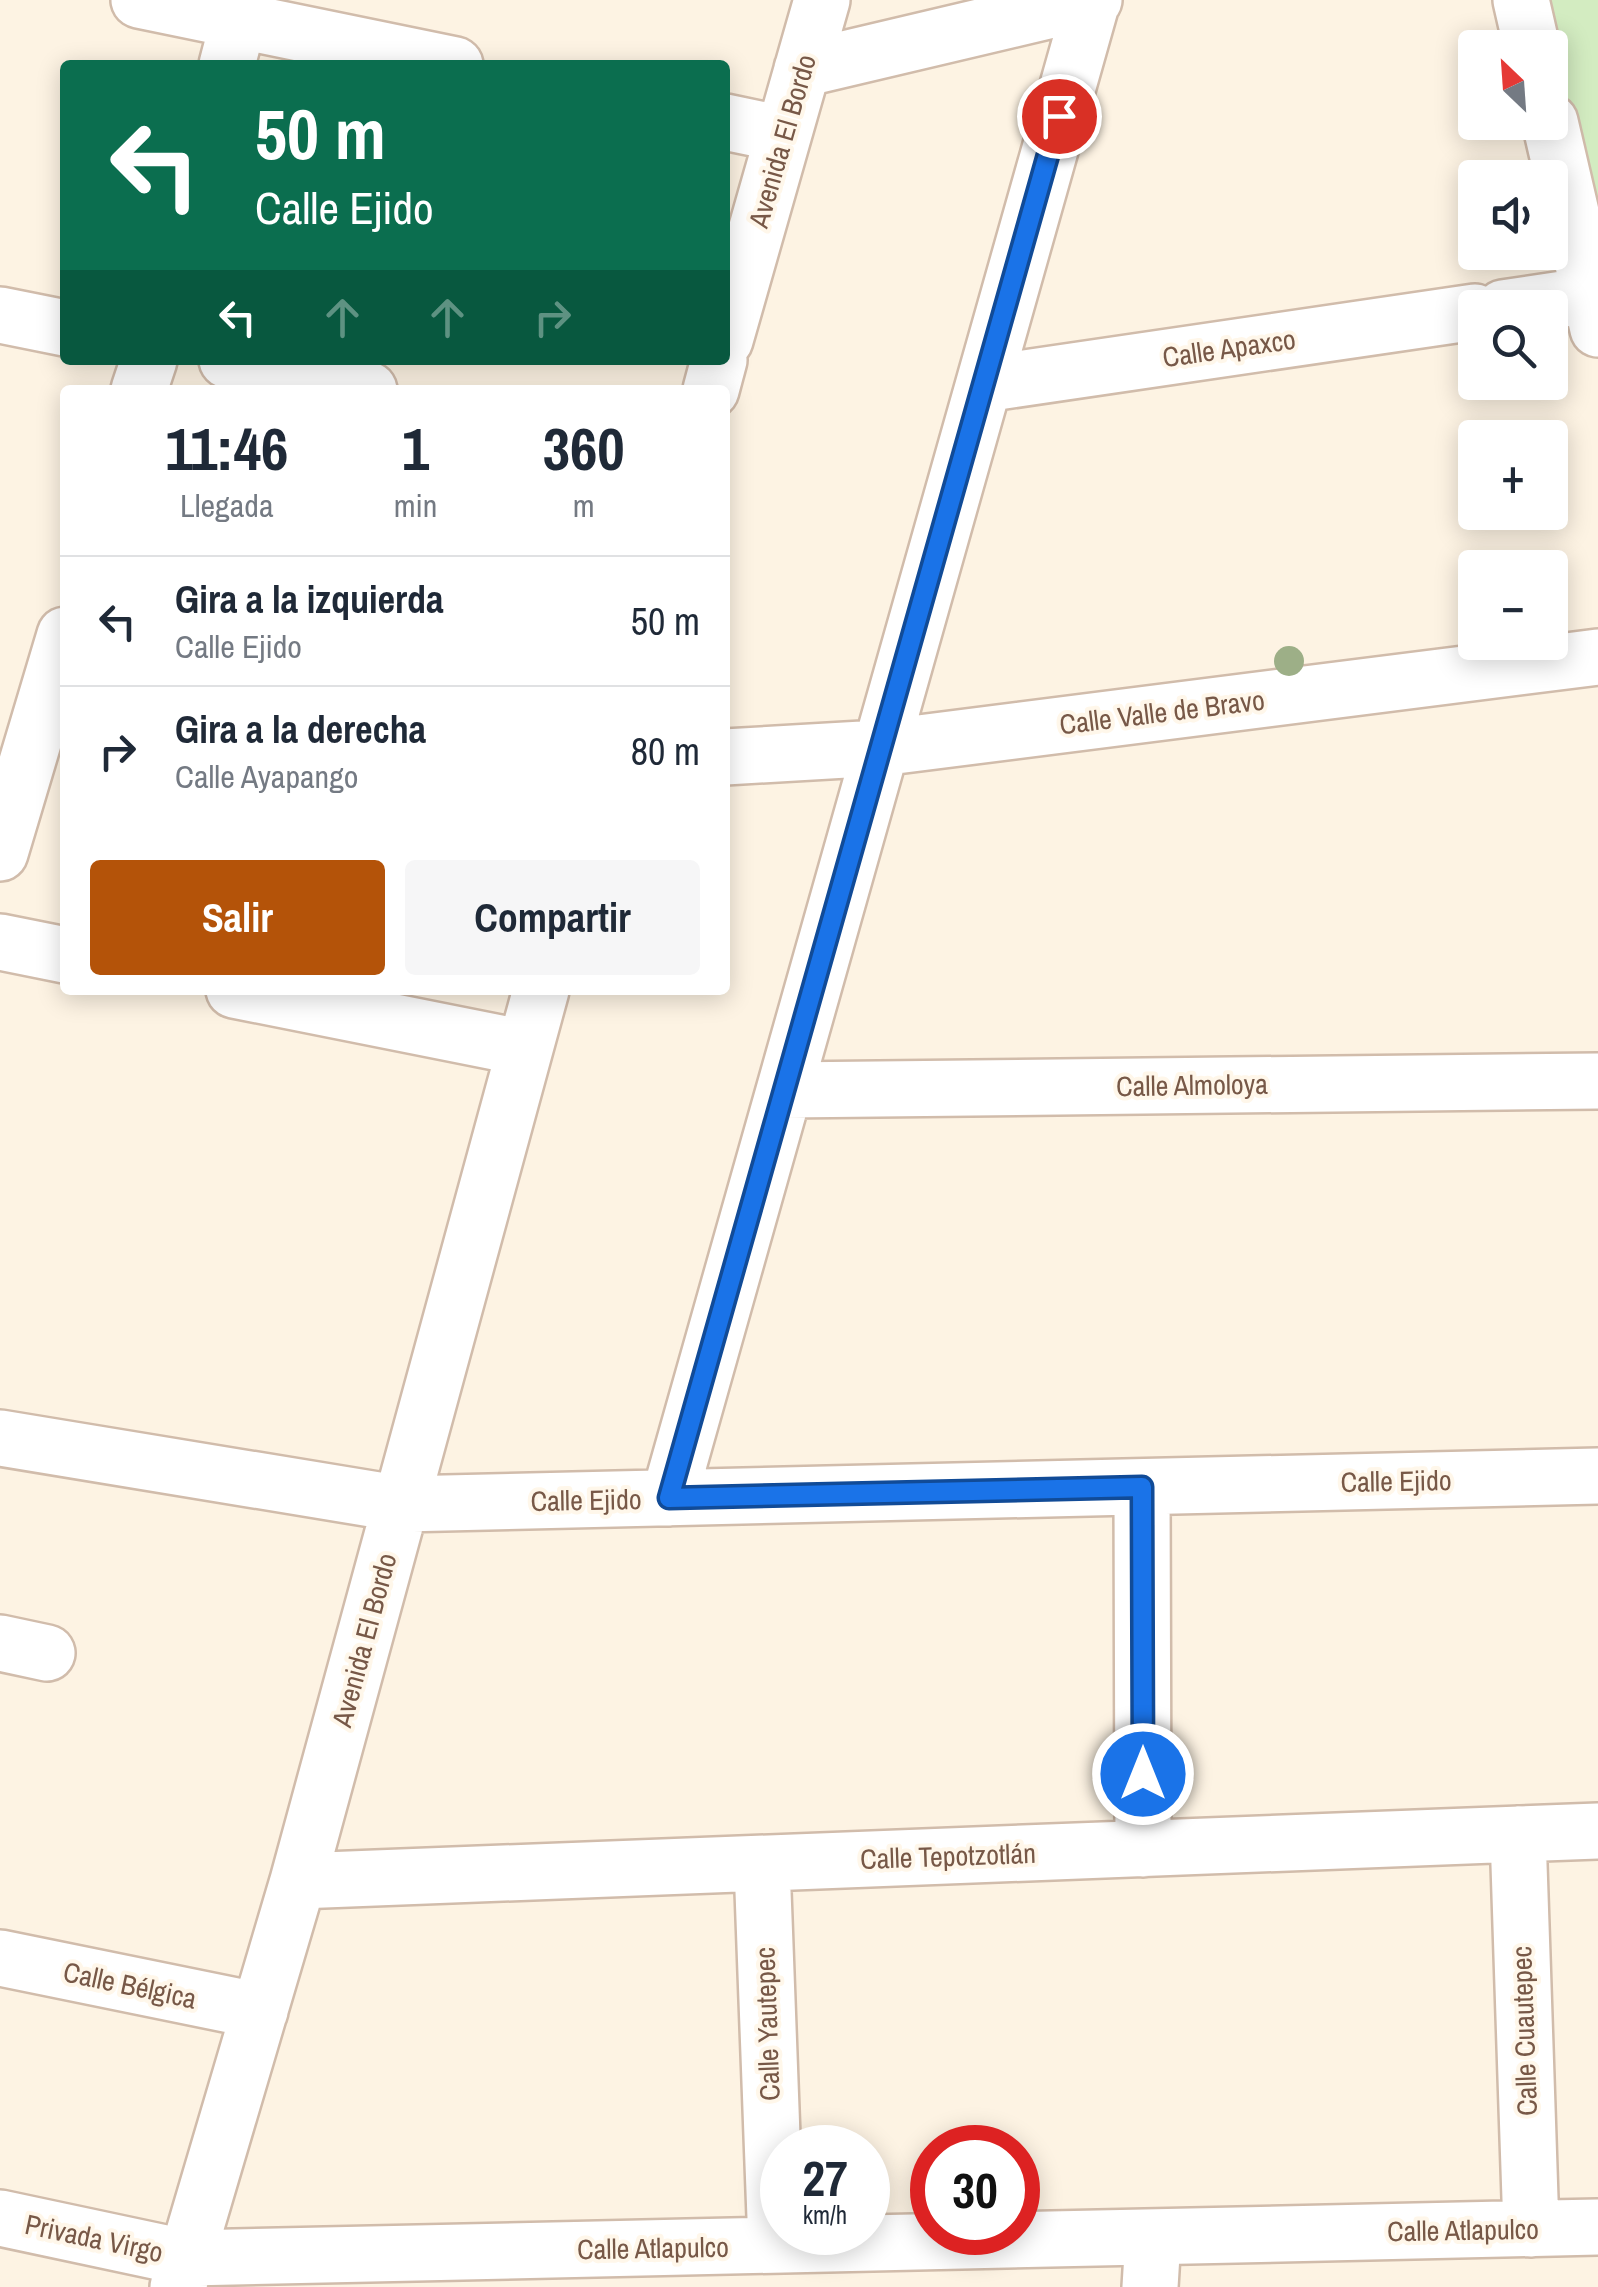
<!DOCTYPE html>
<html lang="es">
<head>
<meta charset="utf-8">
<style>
	:root { --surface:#fff; --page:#f6f6f7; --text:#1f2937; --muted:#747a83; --line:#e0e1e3; --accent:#b45309 }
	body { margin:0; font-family:"Archivo Narrow",sans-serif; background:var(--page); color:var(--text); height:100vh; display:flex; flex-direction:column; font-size:38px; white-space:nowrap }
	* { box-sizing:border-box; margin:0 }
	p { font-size:32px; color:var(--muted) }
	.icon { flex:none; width:55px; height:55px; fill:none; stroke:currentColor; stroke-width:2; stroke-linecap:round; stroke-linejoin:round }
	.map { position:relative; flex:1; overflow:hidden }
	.sheet { position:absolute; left:60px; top:385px; width:670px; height:610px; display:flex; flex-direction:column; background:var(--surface); border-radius:10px; box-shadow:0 5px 25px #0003 }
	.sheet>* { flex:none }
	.hud { position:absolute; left:60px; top:60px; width:670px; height:305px; border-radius:10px; box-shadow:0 5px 25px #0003; background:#0b6e4f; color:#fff; overflow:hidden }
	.needle { width:65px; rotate:335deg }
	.buttons { position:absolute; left:1458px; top:30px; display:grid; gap:20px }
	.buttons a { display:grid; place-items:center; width:110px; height:110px; border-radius:10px; background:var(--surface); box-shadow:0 5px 25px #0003; font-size:50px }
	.speed { position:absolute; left:760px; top:2125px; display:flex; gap:20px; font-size:50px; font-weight:700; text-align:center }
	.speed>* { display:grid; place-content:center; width:130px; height:130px; border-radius:50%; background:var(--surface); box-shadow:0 5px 25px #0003; line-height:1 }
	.speed small { font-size:25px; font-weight:400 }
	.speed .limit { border:15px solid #d22; background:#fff; color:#111 }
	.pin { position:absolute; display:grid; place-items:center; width:85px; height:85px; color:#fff; margin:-42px; border:5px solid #fff; border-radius:50%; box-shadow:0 2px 10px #0007 }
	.me { position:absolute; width:110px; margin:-55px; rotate:0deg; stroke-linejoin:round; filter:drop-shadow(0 0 8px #0008) }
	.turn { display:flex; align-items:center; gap:35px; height:210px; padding:0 30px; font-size:45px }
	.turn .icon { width:130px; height:130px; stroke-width:2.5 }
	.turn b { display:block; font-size:70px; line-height:85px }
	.lanes { display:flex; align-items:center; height:95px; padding:0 30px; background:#0003; justify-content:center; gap:50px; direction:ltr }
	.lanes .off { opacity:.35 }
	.eta { display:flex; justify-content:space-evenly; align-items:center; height:170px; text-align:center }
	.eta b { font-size:60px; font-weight:700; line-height:70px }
	.action { display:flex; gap:20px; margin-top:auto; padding:20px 30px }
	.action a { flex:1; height:115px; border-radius:10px; background:var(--accent); color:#fff; font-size:40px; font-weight:700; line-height:115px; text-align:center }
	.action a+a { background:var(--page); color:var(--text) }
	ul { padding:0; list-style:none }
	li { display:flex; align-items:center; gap:30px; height:130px; padding:0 30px; border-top:2px solid var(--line) }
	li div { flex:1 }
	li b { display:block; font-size:38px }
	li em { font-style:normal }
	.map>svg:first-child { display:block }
</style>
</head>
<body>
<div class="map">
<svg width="1598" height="2287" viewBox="0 0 1598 2287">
	<rect width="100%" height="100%" fill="#fdf3e3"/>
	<path fill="#d3ecc1" d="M1541,0h57v235z"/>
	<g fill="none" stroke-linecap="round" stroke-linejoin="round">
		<g stroke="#d1bcab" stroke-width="60">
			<path id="minor" d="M139,0l316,65
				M1521,0l11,48
				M227,65l17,-65
				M802,69l292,-69
				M725,122l58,12
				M1550,122l48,207
				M1503,308l87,-13
				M0,315l65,13
				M725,340l97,-340
				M227,360l142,30
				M984,384l491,-72
				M139,390l10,-30
				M711,390l8,-30
				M725,757l155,-9 718,-91
				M0,853l65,-218
				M0,942l65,13
				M234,990l291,58
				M785,1090l813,-9
				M0,1438l402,66 1196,-28
				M1142,1487l1,362
				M669,1498l423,-1497
				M0,1643l47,10
				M1518,1834l13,395
				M762,1864l14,381
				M298,1881l1300,-50
				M0,1958l260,53
				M0,2218l188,40 1410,-31
				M178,2287l120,-406 243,-891
				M1150,2287l3,-49"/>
		</g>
		<use href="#minor" stroke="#fff" stroke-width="55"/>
	</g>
	<circle fill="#9daf87" cx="1289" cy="661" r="15"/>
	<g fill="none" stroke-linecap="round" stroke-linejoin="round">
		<g stroke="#114b97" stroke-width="25">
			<path id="route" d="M1059,116l-390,1382 473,-11 1,287"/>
		</g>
		<use href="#route" stroke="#1a73e8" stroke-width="18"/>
	</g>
	<g text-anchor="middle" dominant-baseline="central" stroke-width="8" stroke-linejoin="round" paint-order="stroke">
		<g font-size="28" fill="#775847" stroke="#fff7ea">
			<text transform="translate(782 141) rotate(-74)">Avenida El Bordo</text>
			<text transform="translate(1229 348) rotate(-8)">Calle Apaxco</text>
			<text transform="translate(1162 712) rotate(-7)">Calle Valle de Bravo</text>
			<text transform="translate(1192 1085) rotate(-1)">Calle Almoloya</text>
			<text transform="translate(1396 1481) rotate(-1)">Calle Ejido</text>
			<text transform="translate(586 1500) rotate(-1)">Calle Ejido</text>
			<text transform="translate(364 1640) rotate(-75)">Avenida El Bordo</text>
			<text transform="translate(948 1856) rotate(-2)">Calle Tepotzotlán</text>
			<text transform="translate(130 1985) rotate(12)">Calle Bélgica</text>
			<text transform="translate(767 2024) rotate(-92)">Calle Yautepec</text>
			<text transform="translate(1524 2031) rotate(-92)">Calle Cuautepec</text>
			<text transform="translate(1463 2230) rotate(-1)">Calle Atlapulco</text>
			<text transform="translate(94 2238) rotate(12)">Privada Virgo</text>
			<text transform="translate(653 2248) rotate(-1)">Calle Atlapulco</text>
		</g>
	</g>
</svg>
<div class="buttons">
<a><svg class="needle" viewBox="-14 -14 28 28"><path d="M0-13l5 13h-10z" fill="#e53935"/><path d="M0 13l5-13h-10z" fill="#747a83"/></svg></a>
<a><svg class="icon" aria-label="sound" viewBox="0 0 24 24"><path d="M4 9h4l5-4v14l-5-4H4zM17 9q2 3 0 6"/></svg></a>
<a><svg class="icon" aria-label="search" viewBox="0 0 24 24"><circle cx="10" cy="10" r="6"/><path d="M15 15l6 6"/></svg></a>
<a>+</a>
<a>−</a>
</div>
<div class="speed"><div>27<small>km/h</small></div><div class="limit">30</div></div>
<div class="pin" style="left:1059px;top:116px;background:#d93025"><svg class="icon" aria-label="arrive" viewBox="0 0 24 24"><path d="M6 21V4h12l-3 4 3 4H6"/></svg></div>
<svg class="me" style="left:1143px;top:1774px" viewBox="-20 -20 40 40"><circle r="17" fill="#1a73e8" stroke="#fff" stroke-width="3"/><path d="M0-11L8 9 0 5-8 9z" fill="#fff"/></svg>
<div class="hud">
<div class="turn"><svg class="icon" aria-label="left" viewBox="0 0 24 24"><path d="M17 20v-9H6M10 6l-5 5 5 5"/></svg><div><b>50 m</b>Calle Ejido</div></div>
<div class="lanes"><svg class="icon" aria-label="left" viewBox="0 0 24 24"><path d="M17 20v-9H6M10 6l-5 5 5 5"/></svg><svg class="icon off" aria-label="ahead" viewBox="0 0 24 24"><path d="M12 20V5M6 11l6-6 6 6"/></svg><svg class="icon off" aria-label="ahead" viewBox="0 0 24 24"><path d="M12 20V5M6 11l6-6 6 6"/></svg><svg class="icon off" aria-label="right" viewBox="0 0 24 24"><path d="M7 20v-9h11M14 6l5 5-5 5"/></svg></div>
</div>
<section class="sheet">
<div class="eta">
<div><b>11:46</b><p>Llegada</p></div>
<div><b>1</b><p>min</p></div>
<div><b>360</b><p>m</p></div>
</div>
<ul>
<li><svg class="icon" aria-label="left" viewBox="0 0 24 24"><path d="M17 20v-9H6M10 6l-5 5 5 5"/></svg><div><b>Gira a la izquierda</b><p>Calle Ejido</p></div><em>50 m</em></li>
<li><svg class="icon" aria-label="right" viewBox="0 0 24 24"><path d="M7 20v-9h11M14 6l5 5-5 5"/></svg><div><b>Gira a la derecha</b><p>Calle Ayapango</p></div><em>80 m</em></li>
</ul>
<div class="action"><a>Salir</a><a>Compartir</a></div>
</section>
</div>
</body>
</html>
